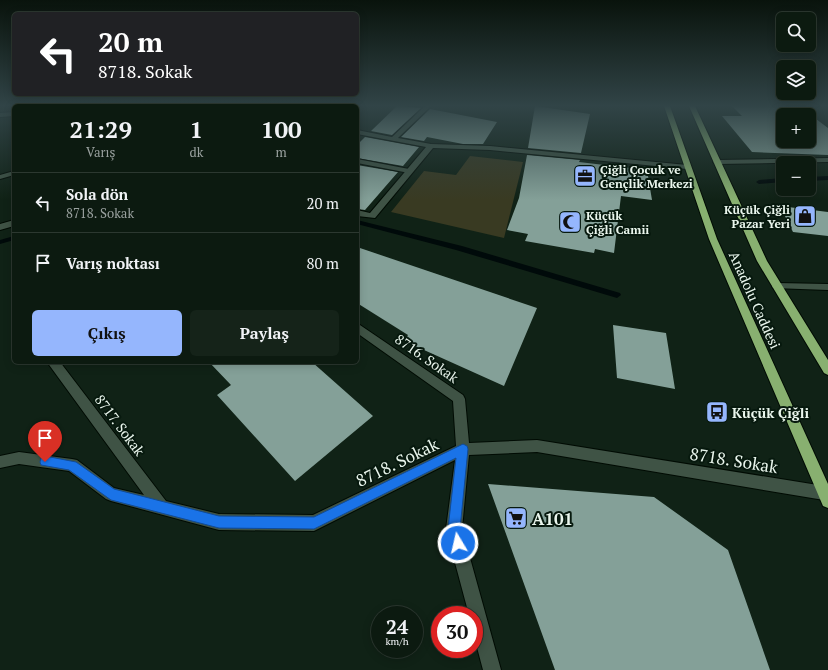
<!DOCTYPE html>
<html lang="tr">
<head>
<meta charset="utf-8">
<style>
	:root { --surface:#0c1a10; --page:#152319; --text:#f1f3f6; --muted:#9aa19f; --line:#2c3830; --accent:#95b6fd }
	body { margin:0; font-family:"PT Serif",serif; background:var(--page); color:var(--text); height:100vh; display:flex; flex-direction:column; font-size:15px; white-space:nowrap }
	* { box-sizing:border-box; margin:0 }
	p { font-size:13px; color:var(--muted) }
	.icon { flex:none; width:22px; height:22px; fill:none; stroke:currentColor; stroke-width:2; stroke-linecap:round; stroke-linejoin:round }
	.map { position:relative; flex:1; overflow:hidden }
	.panel { position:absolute; left:12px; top:104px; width:347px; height:260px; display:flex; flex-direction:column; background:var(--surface); border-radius:6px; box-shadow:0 2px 10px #0003,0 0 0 1px var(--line) }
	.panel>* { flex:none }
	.top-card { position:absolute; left:12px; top:12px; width:347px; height:84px; border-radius:6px; box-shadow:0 2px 10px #0003,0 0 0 1px var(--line); background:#202124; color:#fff; overflow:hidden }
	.controls { position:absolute; left:776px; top:12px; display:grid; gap:8px }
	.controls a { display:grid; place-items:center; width:40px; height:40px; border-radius:6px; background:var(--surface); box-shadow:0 2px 10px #0003,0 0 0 1px var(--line); font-size:20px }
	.speed { position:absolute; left:371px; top:606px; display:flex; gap:8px; font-size:20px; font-weight:700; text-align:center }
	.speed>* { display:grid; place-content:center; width:52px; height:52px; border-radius:50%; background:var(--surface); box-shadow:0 2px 10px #0003,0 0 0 1px var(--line); line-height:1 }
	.speed small { font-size:10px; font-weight:400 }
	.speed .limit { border:6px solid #d22; background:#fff; color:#111 }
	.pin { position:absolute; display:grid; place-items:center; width:34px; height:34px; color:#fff; margin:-41px -17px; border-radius:50% 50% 50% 0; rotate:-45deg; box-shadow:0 0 4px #0007 }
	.pin .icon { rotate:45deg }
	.me { position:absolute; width:44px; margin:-22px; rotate:351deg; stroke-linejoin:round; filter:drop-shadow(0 0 3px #0008) }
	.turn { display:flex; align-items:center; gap:14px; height:84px; padding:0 20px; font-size:18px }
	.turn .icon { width:52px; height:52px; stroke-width:2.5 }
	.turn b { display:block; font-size:28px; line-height:34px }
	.eta { display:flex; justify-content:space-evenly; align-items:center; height:68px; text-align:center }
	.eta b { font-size:24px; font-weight:600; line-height:28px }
	.button { display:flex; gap:8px; margin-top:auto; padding:8px 20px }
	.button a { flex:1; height:46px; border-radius:6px; background:var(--accent); color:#111; font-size:16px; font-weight:600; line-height:46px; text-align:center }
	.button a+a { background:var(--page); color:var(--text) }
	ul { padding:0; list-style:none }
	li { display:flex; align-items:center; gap:12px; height:60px; padding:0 20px; border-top:1px solid var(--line) }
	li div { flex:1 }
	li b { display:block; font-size:15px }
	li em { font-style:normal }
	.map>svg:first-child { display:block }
</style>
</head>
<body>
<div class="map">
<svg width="828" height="670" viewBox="0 0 828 670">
	<rect width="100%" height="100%" fill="#102216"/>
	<path fill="#393a22" d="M470,156l53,6 -19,76 -113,-26 33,-41 32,4z"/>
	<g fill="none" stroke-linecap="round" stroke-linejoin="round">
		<path fill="#000a0a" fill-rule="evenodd" d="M828,176v4l-19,1v-4z
			M783,178v4l-24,2 -3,-2 3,-2z
			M357,220l105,26 158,47 1,2 -4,3 -161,-48 -99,-26z
			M14,236v4l-14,4v-4z"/>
	</g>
	<path fill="#84a098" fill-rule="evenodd" d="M397,106l24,2 -29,27 -21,-4z
		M535,106l55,8 -9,39 -53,-5z
		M732,106h67l29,22v27l-76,-3 -30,-36h20zM783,115h26v26h-26z
		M430,109l67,13 -14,22h-20l-36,-7 -3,4 -23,-4z
		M365,137l54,10 -16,19 -46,-8v-13z
		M527,155l53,5 -1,2 68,8 5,30 -31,-4 -7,57 -19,-4 -1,4 -69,-12 3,-7 -21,-4 12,-32z
		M357,165l41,7 -33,38 -8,-1z
		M780,206l48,6v24l-35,-4z
		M357,247l180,61 -33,78 -100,-45 4,-6 -51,-32z
		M613,325l53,8 9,56 -58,-11z
		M209,362h103l61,54 -78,65 -78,-86 14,-10z
		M488,484l166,13 74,53 42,120h-215z"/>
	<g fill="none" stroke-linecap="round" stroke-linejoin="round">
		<g stroke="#000b03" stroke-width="2">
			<path id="service" d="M357,159l52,10 4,2 -4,2 -52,-10z
				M14,220v6l-14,4v-6z
				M777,283l51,1v6l-55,-2 -1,-2 1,-2z"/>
		</g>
		<g stroke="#000b03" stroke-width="2">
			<path id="minor" d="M425,106h6l-33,32 33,6 59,2 197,19 4,2 -4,2 -197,-19 -57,-2 -58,70 -18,-2v-6l13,3 56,-66 -69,-13v-4l35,7z
				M14,112v4l-14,1v-4z
				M828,158v4l-111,2 -4,-2 4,-2z
				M14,171v4l-14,4v-4z
				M357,323l106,72 2,4 4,44 68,-3 287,46 4,2v10l-4,2 -287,-48 -68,3 -7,74 39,141h-18l-9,-34v-21h-5l-23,-86 9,-69 -141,71 -95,-1 -108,-29 -5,-2 -37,-28 -50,-7 -19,4v-12l19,-4 53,7 5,1 37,28 30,7 -97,-133h13l106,139 53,13 94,1 143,-69 -3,-45 -96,-68z"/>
		</g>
		<g stroke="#000b03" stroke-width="2">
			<path id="trunk" d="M664,106h6l47,133 111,245v24l-5,-2 -114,-267z
				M689,106h6l72,155 61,99v15l-4,-2 -67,-112z"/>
		</g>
		<use href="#service" fill="#3f5345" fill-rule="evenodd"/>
		<use href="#minor" fill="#3f5345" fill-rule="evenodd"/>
		<use href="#trunk" fill="#88b070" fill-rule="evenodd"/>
	</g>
	<linearGradient id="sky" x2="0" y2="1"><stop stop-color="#09130c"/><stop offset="0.53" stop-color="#314447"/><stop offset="1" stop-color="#314447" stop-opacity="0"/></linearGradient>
	<rect width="828" height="200" fill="url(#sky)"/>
	<path fill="#1a73e8" stroke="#114b97" d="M463,444l4,2 1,3 -8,80 4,14 -2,4 -4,2 -5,-2 -5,-18 8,-71 -142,71 -95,-1 -108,-28 -42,-30 -28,-5 -1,-3 1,-4 4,-2 31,6 38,27 105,27 95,1z"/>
	<defs>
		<g id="office-square" transform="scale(1.15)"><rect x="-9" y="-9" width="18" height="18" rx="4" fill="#95b6fd" stroke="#07190e"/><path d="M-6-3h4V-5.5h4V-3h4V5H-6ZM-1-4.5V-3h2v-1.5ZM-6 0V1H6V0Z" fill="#111"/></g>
		<g id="shop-square" transform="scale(1.15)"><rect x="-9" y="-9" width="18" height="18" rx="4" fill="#95b6fd" stroke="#07190e"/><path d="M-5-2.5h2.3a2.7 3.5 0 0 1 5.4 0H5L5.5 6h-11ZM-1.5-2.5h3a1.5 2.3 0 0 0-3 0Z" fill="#111"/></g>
		<g id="mosque-square" transform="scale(1.15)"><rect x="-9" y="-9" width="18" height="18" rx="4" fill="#95b6fd" stroke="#07190e"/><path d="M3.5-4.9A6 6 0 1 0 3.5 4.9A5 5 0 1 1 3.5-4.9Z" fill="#111"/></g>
		<g id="bus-square" transform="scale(1.15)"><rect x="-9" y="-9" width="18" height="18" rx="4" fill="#95b6fd" stroke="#07190e"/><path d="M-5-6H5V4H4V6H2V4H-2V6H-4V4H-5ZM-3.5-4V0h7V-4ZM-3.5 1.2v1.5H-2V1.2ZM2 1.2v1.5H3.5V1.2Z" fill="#111"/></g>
		<g id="supermarket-square" transform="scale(1.15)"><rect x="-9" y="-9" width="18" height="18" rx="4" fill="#95b6fd" stroke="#07190e"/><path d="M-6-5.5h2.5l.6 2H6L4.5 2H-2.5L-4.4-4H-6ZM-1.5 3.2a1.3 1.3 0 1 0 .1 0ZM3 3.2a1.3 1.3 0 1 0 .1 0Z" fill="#111"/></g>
	</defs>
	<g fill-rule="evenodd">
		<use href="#office-square" x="585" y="176"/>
		<use href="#shop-square" x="805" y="216"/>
		<use href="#mosque-square" x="570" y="222"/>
		<use href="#bus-square" x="717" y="412"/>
		<use href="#supermarket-square" x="516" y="518"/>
	</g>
	<g text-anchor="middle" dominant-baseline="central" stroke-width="4" stroke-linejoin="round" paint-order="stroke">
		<g font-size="12" font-weight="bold" fill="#eaf6ed" stroke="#07190e" text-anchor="start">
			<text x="600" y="169">Çiğli Çocuk ve<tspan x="600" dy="14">Gençlik Merkezi</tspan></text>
			<text x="790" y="209" text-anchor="end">Küçük Çiğli<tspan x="790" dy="14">Pazar Yeri</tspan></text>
			<text x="586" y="215">Küçük<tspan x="586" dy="14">Çiğli Camii</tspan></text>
		</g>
		<g font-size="14" fill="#eaf6ed" stroke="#07190e">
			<text transform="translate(755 300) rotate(66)">Anadolu Caddesi</text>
			<text transform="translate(427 358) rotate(35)">8716. Sokak</text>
			<text transform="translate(120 425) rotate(53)">8717. Sokak</text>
		</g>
		<g font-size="14" font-weight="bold" fill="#eaf6ed" stroke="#07190e" text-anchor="start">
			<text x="732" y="412">Küçük Çiğli</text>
		</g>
		<g font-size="17" fill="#eaf6ed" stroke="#07190e">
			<text transform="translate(734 460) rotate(9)">8718. Sokak</text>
			<text transform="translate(397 462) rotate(-26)">8718. Sokak</text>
		</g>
		<g font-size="17" font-weight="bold" fill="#eaf6ed" stroke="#07190e" text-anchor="start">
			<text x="532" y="518">A101</text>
		</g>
	</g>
</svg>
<div class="controls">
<a><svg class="icon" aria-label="search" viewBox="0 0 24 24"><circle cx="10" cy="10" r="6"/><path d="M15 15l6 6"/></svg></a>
<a><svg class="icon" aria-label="layers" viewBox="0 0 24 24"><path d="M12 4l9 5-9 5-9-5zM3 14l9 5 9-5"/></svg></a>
<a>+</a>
<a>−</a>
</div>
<div class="speed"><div>24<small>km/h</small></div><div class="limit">30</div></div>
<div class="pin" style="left:45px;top:462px;background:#d93025"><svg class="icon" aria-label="arrive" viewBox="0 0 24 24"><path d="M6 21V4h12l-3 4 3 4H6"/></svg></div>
<svg class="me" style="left:458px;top:543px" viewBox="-20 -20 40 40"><circle r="17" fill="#1a73e8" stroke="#fff" stroke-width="3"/><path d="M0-11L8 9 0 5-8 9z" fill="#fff"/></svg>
<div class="top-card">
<div class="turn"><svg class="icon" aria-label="left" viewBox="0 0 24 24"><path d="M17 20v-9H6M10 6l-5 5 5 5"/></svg><div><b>20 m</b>8718. Sokak</div></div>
</div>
<section class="panel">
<div class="eta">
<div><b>21:29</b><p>Varış</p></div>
<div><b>1</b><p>dk</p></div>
<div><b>100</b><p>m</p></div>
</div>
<ul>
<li><svg class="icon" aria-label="left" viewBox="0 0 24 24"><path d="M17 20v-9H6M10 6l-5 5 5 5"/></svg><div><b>Sola dön</b><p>8718. Sokak</p></div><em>20 m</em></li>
<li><svg class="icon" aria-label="arrive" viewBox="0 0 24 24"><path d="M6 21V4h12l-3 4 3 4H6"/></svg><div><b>Varış noktası</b></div><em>80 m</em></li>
</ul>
<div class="button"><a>Çıkış</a><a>Paylaş</a></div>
</section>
</div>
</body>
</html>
